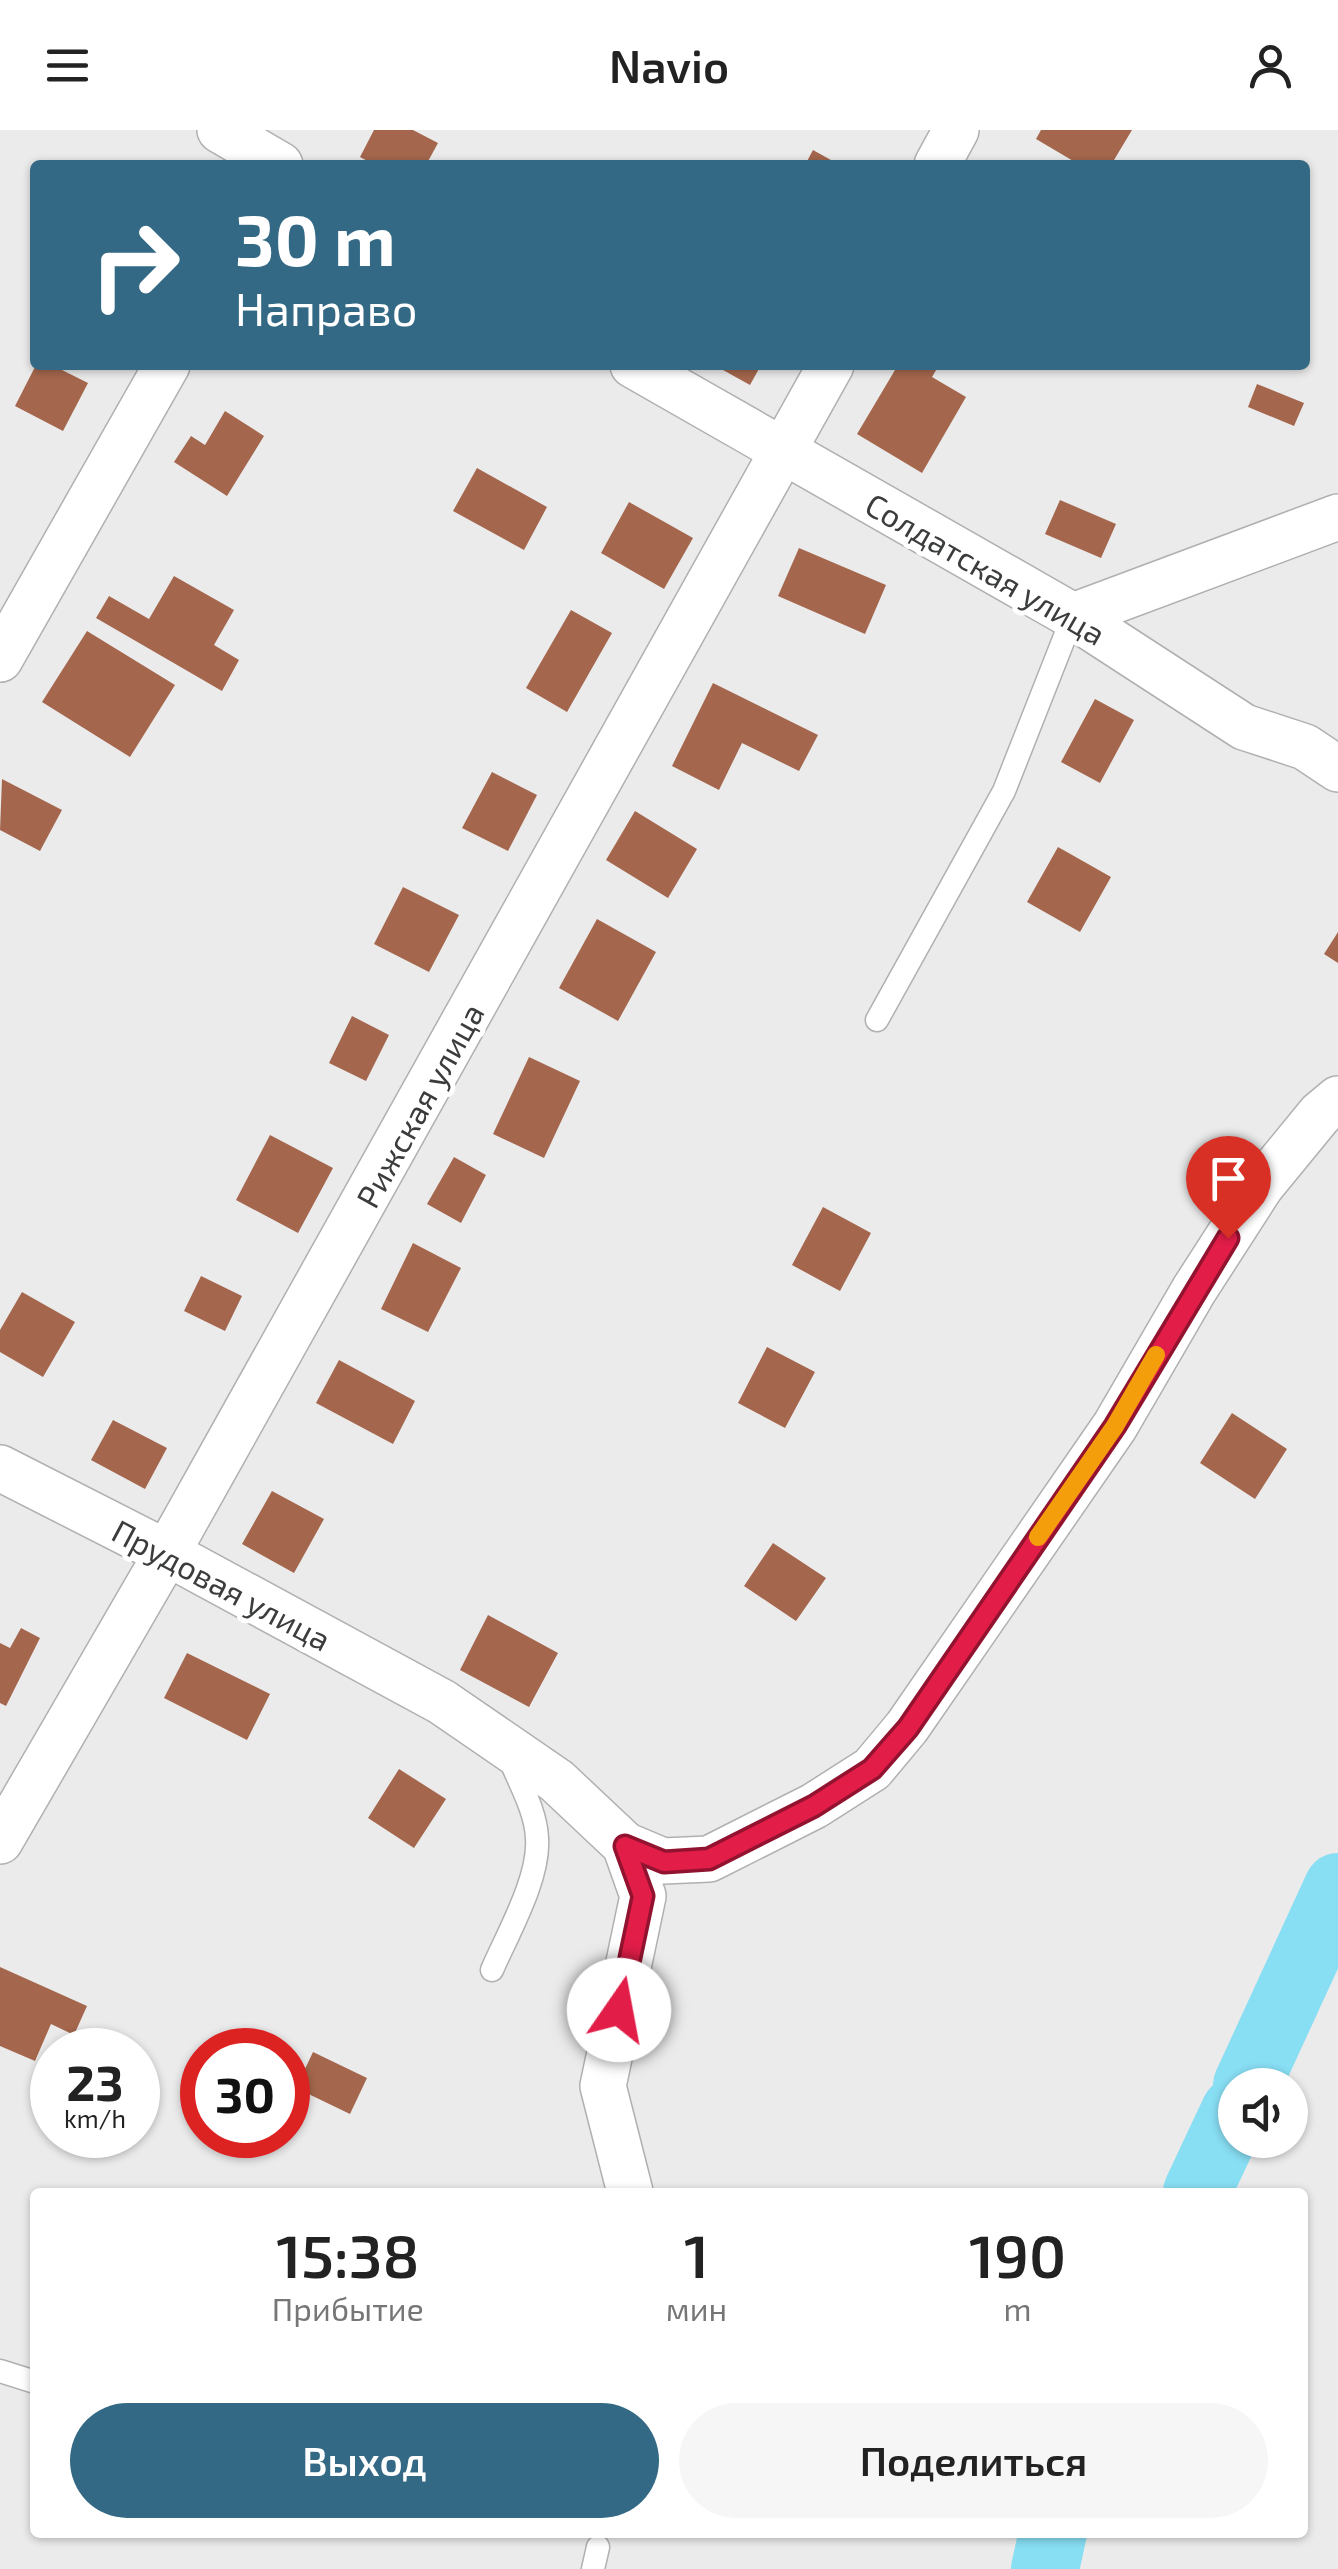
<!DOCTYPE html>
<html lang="ru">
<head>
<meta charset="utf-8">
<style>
	:root { --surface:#fff; --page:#f6f6f6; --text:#222; --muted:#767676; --accent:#336984 }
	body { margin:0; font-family:"Exo 2",sans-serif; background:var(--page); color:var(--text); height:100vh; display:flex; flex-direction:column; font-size:38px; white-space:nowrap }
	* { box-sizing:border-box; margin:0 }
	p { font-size:32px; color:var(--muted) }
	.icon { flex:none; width:55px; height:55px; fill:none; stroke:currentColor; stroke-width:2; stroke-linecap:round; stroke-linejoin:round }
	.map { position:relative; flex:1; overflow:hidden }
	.panel { position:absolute; left:30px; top:2058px; width:1278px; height:350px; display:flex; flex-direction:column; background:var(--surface); border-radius:10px; box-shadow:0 2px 8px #0004 }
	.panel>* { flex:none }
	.top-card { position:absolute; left:30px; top:30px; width:1280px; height:210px; border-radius:10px; box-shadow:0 2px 8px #0004; background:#336984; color:#fff; overflow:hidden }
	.fabs { position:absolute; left:1218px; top:1938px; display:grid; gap:20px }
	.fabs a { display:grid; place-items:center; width:90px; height:90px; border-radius:50%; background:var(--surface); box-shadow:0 2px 8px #0004; font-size:50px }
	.speed { position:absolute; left:30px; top:1898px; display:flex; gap:20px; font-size:50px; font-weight:700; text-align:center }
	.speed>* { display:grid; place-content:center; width:130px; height:130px; border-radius:50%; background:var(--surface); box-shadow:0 2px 8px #0004; line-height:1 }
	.speed small { font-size:25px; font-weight:400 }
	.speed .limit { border:15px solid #d22; background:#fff; color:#111 }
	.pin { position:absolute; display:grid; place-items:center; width:85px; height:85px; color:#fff; margin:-102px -42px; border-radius:50% 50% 50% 0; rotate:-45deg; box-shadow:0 0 10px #0007 }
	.pin .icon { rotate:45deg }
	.me { position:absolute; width:110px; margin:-55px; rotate:12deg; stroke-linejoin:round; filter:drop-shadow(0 0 8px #0008) }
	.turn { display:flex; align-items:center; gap:35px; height:210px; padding:0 40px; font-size:45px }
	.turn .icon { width:130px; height:130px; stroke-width:2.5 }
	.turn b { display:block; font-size:70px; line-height:85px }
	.eta { display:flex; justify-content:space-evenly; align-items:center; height:170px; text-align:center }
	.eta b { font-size:60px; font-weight:600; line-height:70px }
	.primary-button { display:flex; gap:20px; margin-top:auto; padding:20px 40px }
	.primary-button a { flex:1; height:115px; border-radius:60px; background:var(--accent); color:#fff; font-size:40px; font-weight:600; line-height:115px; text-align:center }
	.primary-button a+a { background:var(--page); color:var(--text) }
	header { display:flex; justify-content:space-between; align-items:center; height:130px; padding:0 40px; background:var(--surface); font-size:45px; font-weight:600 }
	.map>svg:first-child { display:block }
</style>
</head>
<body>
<header><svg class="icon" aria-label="menu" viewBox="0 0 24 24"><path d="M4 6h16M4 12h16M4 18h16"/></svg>Navio<svg class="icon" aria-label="person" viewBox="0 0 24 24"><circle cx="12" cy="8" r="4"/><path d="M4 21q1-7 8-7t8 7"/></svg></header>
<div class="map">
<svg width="1338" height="2439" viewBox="0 0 1338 2439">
	<rect width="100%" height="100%" fill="#ebebec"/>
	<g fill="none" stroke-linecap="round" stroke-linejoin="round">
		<path stroke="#88def3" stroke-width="68" d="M1247,1955l91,-198
			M1197,2062l38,-81
			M1045,2439l8,-37"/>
	</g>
	<path fill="#a4674d" d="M374,0h39l25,13 -12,22h-51l-15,-8z
		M1041,0h91l-21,35h-31l-44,-26z
		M813,20l27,15h-35z
		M36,235h16l36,18 -25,48 -48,-25z
		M714,235h47l-11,20z
		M898,235h41l-7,12 34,20 -44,76 -65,-39z
		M1257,254l47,19 -10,23 -46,-19z
		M225,281l39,25 -37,60 -53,-34 17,-26 14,9z
		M477,338l70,39 -23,43 -71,-39z
		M1060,370l56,24 -15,34 -56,-24z
		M629,372l64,36 -29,51 -63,-36z
		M799,418l87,37 -21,49 -87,-38z
		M174,446l60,34 -20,35 25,15 -17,31 -126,-73 13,-22 40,23z
		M571,480l41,23 -45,79 -41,-24z
		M87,501l88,54 -45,72 -88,-55z
		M713,553l105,52 -19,36 -57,-28 -23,47 -47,-24z
		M1095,569l39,21 -34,63 -39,-21z
		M492,642l45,23 -29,56 -46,-23z
		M2,649l60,31 -22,41 -40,-21z
		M635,681l62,38 -29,49 -62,-38z
		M1058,717l53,30 -31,55 -53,-30z
		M403,757l56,28 -30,57 -55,-28z
		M597,789l59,33 -38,69 -59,-33z
		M1338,802v31l-14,-9z
		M352,886l37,19 -23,46 -37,-18z
		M529,927l51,24 -36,77 -51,-24z
		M270,1005l63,33 -35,65 -62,-33z
		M454,1027l32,18 -25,48 -34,-19z
		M823,1077l48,26 -31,58 -48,-26z
		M413,1113l48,25 -33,64 -47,-23z
		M201,1146l41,20 -17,35 -41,-20z
		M22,1162l53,30 -32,55 -43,-25v-22z
		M767,1217l48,25 -30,56 -47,-25z
		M339,1230l76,41 -22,43 -77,-41z
		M1232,1283l55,36 -32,50 -55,-36z
		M113,1290l54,28 -22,41 -54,-29z
		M272,1361l52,28 -30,54 -52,-29z
		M773,1413l53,35 -30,43 -52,-35z
		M488,1485l70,38 -29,54 -69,-37z
		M21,1498l19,10 -34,68 -6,-3v-60l10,5z
		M187,1523l83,41 -23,46 -83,-42z
		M399,1639l47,30 -32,49 -46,-30z
		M0,1837l87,39 -13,29 -23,-11 -16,37 -35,-15z
		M313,1922l54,26 -17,36 -54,-26z"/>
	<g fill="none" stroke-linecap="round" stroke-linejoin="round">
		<g stroke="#afb0b1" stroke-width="25">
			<path id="service" d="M877,890l127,-229 69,-175
				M492,1840c16,-37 48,-92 45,-132 -1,-27 -18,-56 -28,-81
				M0,2241l35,11
				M593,2439l5,-22"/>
		</g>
		<g stroke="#afb0b1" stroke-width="48">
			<path id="minor" d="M220,0l60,35
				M937,35l19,-35
				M633,235l440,251 171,111 61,20 33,22
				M1073,486l265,-99
				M0,529l167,-294
				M0,1338l167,85 275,149 115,79 68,64 38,16 46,-2 105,-53 58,-37 35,-42 208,-301 79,-136 67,-104 59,-72 18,-15
				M0,1711l167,-288 664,-1188
				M625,1715l18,51 -40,190 27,106"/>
		</g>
		<use href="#service" stroke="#fff" stroke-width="22"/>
		<use href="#minor" stroke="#fff" stroke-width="45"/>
	</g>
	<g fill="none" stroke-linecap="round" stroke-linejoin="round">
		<g stroke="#92132f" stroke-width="25">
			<path id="route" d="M619,1880l24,-114 -18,-50 39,16 45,-3 105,-53 58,-37 36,-41 207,-302 113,-188"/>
		</g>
		<use href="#route" stroke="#e11d48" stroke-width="18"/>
		<path stroke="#f59e0b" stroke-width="18" d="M1038,1407l77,-111 41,-71"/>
	</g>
	<g text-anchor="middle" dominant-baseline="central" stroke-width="10" stroke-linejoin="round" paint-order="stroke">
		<g font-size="32" fill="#3b3c3c" stroke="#fff">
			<text transform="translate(986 438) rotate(30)">Солдатская улица</text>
			<text transform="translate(419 975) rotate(-61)">Рижская улица</text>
			<text transform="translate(222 1454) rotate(28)">Прудовая улица</text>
		</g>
	</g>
</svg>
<div class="fabs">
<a><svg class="icon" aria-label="sound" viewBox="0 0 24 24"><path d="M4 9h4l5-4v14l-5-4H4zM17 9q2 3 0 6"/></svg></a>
</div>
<div class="speed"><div>23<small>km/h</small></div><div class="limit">30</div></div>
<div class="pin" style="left:1228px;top:1108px;background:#d93025"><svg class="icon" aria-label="arrive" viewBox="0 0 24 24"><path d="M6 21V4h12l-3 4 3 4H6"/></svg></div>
<svg class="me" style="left:619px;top:1880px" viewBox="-20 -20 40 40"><circle r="19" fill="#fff"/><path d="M0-13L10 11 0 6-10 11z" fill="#e11d48"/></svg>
<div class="top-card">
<div class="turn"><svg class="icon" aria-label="right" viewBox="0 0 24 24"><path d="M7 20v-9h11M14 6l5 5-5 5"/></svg><div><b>30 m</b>Направо</div></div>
</div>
<section class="panel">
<div class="eta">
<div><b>15:38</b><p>Прибытие</p></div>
<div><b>1</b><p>мин</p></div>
<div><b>190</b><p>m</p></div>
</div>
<div class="primary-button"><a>Выход</a><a>Поделиться</a></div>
</section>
</div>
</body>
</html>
